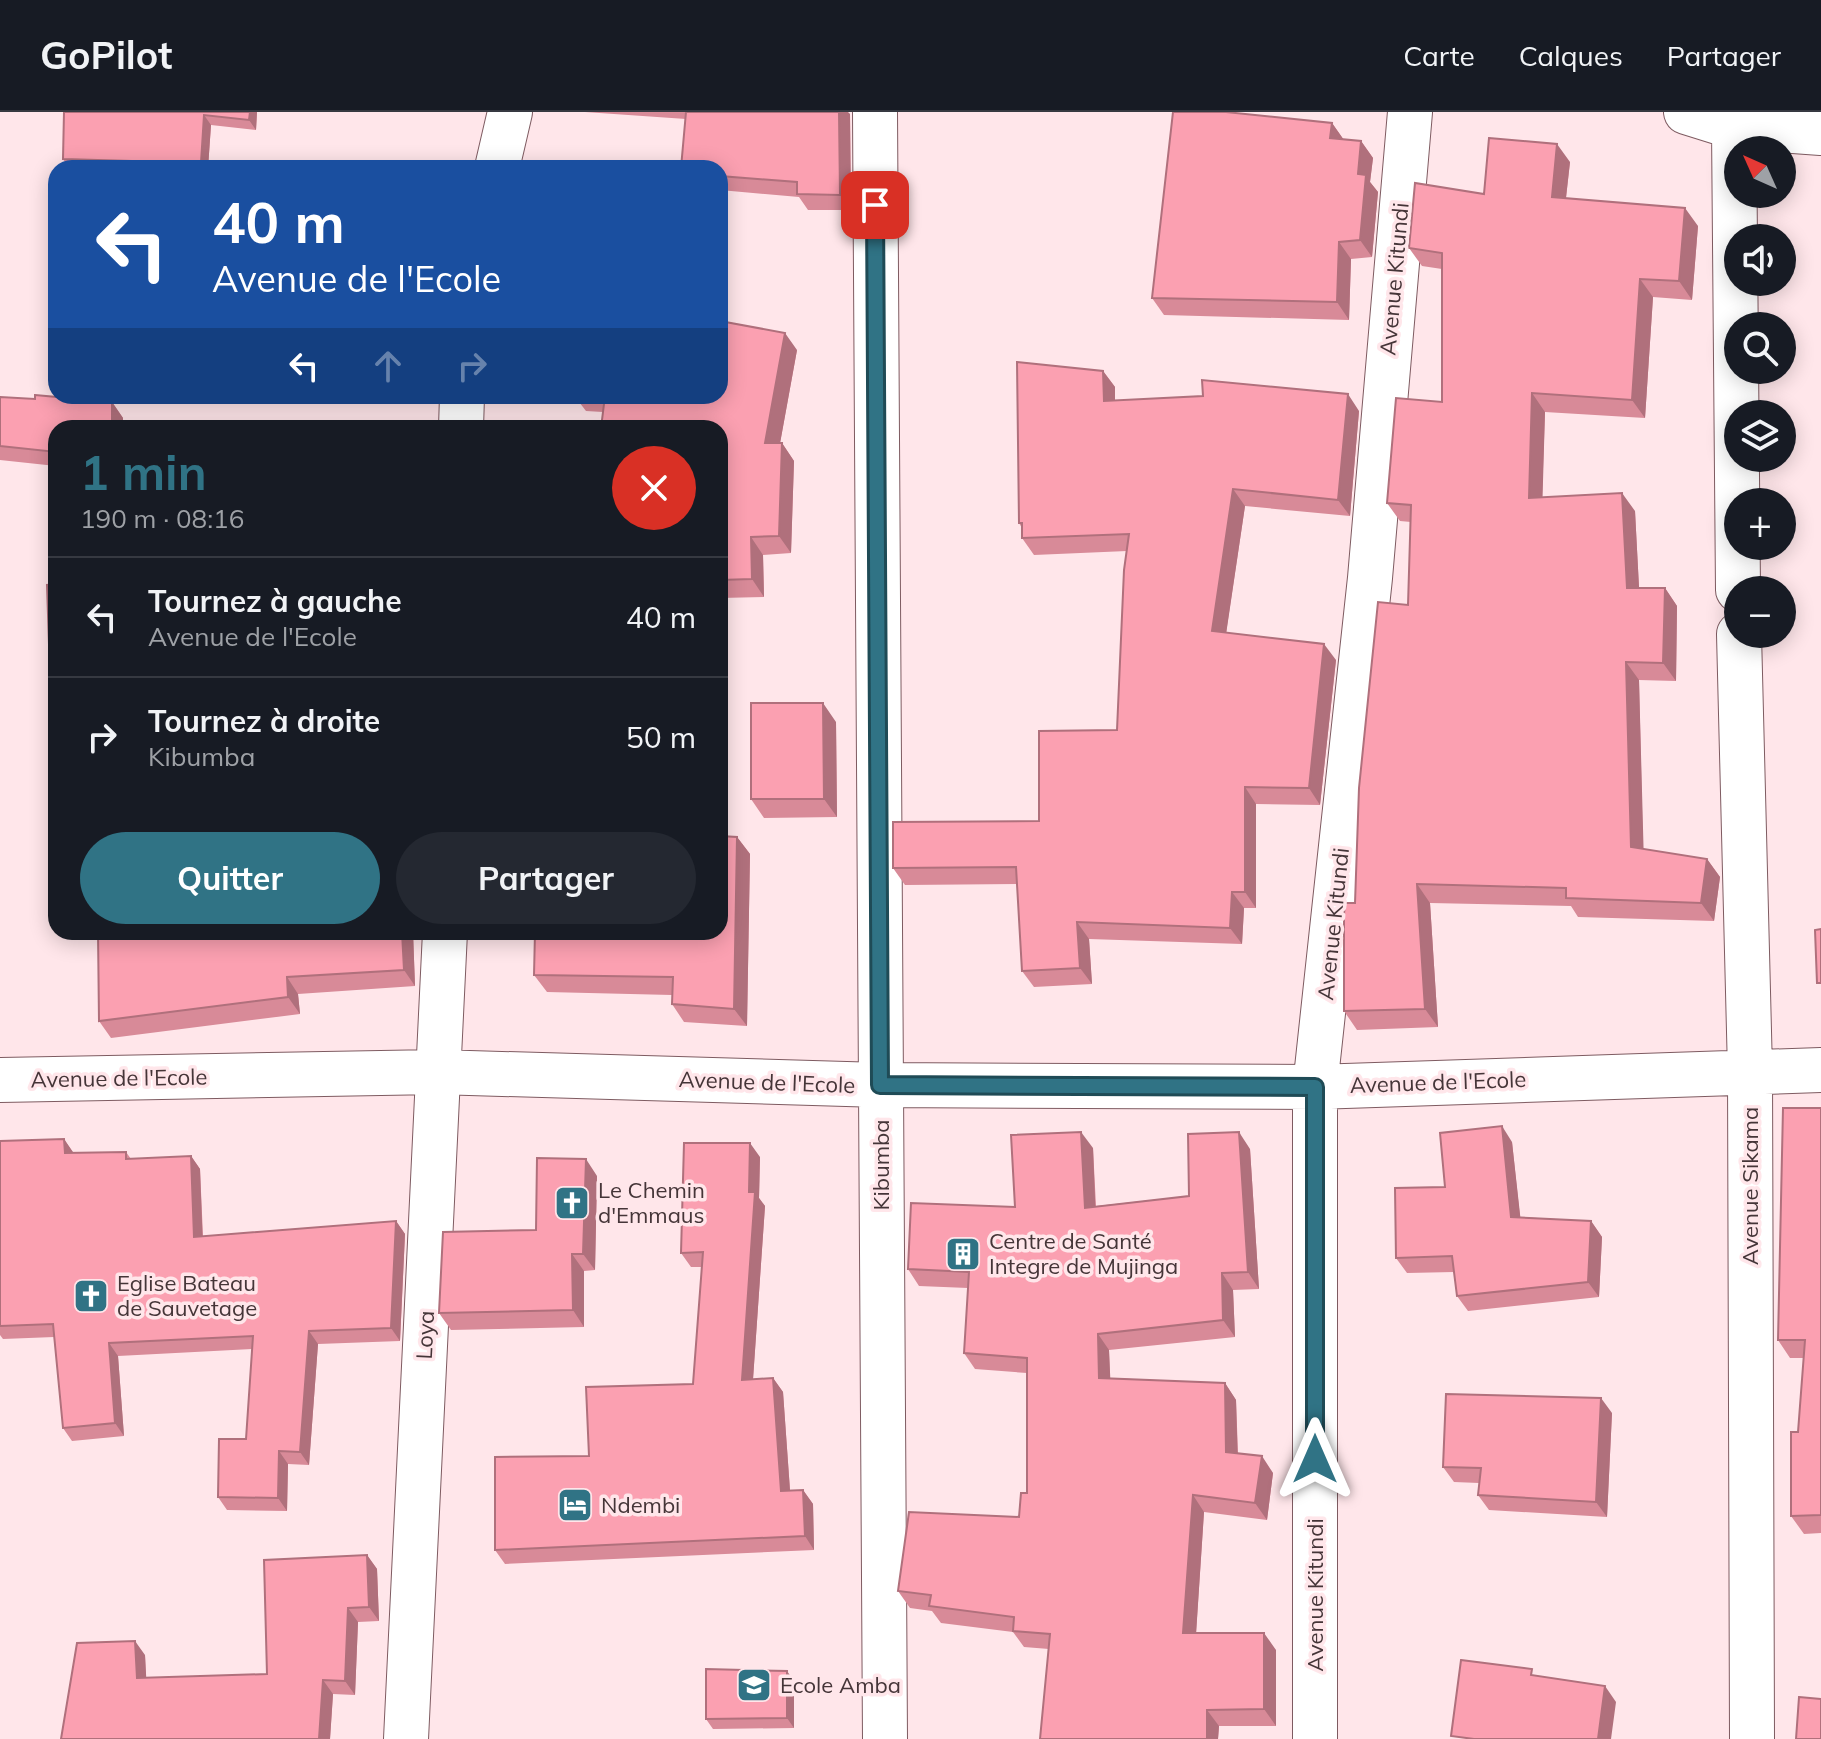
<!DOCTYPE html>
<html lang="fr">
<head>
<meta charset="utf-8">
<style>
	:root { --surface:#171b24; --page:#242831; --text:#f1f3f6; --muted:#9ea1a6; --line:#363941; --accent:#307385 }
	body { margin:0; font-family:Mulish,sans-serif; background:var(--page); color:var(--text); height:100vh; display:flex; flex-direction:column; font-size:30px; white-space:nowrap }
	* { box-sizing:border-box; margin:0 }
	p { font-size:26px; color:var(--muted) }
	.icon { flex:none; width:44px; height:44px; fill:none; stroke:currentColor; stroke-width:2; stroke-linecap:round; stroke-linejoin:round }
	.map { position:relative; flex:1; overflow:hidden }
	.sheet { position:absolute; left:48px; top:308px; width:680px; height:520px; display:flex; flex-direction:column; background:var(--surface); border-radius:24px; box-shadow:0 4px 20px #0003 }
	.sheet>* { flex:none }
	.banner { position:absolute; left:48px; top:48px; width:680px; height:244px; border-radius:24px; box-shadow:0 4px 20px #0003; background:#1a4fa0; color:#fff; overflow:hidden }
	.needle { width:52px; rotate:315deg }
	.tools { position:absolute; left:1724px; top:24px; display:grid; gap:16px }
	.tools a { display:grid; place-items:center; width:72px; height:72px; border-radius:50%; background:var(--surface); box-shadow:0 4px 20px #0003; font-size:40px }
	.pin { position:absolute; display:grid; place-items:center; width:68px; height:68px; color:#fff; margin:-34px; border-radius:16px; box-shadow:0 4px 12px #0006 }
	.me { position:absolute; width:88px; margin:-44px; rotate:0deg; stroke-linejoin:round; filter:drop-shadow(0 0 6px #0008) }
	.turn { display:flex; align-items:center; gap:28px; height:168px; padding:0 32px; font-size:36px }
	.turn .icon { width:104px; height:104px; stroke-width:2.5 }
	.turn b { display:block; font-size:56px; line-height:68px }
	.lanes { display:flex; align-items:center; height:76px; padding:0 32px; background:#0003; justify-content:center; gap:40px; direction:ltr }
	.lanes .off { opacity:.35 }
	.round { display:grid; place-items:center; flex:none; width:84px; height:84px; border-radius:42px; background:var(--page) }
	.head { display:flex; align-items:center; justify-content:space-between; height:136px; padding:0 32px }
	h1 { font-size:48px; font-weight:700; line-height:60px; color:var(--accent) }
	.action { display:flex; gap:16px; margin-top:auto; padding:16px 32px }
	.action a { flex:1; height:92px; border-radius:48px; background:var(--accent); color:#fff; font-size:32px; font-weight:700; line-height:92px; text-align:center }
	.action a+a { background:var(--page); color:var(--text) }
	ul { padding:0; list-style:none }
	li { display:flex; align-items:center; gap:24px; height:120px; padding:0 32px; border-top:2px solid var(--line) }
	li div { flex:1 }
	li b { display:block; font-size:30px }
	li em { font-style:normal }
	header { display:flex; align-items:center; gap:48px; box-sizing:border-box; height:112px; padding:0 40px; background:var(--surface); border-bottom:2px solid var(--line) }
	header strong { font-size:38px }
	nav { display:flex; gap:44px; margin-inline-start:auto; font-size:28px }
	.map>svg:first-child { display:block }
</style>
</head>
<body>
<header>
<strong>GoPilot</strong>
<nav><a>Carte</a><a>Calques</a><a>Partager</a></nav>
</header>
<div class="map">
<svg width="1821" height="1627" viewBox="0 0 1821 1627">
	<rect width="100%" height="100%" fill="#ffe6ea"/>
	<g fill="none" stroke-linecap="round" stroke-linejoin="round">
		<g stroke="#7e5b61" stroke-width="46">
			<path id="minor" d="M875,0l10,1627
				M1686,0l48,15 87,6
				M497,56l13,-56
				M461,316l1,-32
				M1738,478l-4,-463 5,-15
				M1739,522l11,437 2,668
				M0,968l437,-8 443,13 435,2 506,-17
				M406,1627l39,-807
				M1315,1627v-652l55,-509 40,-466"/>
		</g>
		<use href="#minor" stroke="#fff" stroke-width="44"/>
	</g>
	<path fill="#d88a98" d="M64,0h193l-1,18 -45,-5 -3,43h-139l-6,-9z
		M585,0h254l11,2 1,96h-43l-9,-13 -79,-7v-22l-34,-49z
		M1332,11l11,16 18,2 12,17 -3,24 8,10 -6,65 -21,2 -2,61 -185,-5 -12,-17z
		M1570,50l-4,36 132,28 -6,74 -39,-3 -8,121 -100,-6 -3,85 93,14 4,77h26l12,18 -1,75 -37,-1 4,169 64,10 13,18 -6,44 -136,-4 -7,-11 -141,-3 8,124 -81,3 -13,-19 11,-108 53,-298 3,-83 -11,-1 -13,-18 55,-101v-133l-20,-3 -13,-18 75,-54z
		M797,238l-17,93h2l12,18 -3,92 -28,2 1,42 -44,1v-170l-117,-16 -17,-1 -10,-13 -15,-2h159z
		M1103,259l12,16v13l244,11 -9,105 -105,-10 -19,127 110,27 -16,145 -64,-1v104h-12l-2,36 -153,-5 3,45 -58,3 -12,-16 -5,-87 -112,1 -12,-17 146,-47 78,-91 10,-179 -93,4 -12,-17v-10l-3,-5z
		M0,285l112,5 11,16v10h-67v38l-56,-6z
		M56,472v99l-6,-9z
		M836,610l1,95 -73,1 -13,-19z
		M737,725l13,17 -3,172 -63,-4 -12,-18v-9l-125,-3 -13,-17 186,-43z
		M98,820h315l2,54 -117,8 2,20 -189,24 -12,-17z
		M1821,996v425l-17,1 -13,-18 13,-158h-14l-12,-18z
		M64,1027l9,14 53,-1 5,7 60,-3 9,13 3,67 193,-15 9,13 -5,107 -82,3 -9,121 -21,-1 -1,47 -60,-1 -9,-13 28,-58 6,-90 -134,7 6,80 -52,5 -9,-13 -9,-91 -51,2 -3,-4v-194z
		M1512,1030l8,75 71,4 11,16 -3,60 -131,14 -11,-15 -3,-24 -47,1 -11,-15 49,-71z
		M1093,1036l3,58 93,-10 61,-47 9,140 -26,1 2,47 -126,13 1,28 115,5 11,17 2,53 35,20 -6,47 -63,-8 -8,121 80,17v76h-57l-1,13h-178l9,-90 -25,-2 -11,-15 -72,-9 -9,-12 -22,-3 -12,-17 121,-74 8,-24v-120l-52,-4 -11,-16 4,-65 -49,-2 -11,-17 107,-62z
		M760,1045l-1,41 6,8 -12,173 20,-1 10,14 7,98h13l10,14 1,46 -309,14 -10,-14 94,-94 104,-72 9,-117h-11l-10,-14z
		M597,1064l-2,94 -11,1v56l-133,3 -12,-17z
		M1612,1301l-5,104 -118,-7 -11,-15 1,-12 -25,-1 -11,-15z
		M367,1443l10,14 2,52 -21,1 -3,73 -22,-1 -3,45h-269l84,-84 1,23 121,-4z
		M794,1569v47l-81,1 -7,-10z"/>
	<path fill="#b0707c" d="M250,0h7l-1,18 -7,-10z
		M839,0h9l2,2 1,96 -11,-15z
		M204,3l7,10 -3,43h-3l-4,-5z
		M1332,11l12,17 -14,-2z
		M1361,29l12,17 -3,24 8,10 -6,65 -12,-17 -2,-66z
		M1557,32l13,18 -6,53 -12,-18z
		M1685,96l13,18 -6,74 -13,-19z
		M1339,130l12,17 -2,61 -12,-18z
		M1640,167l13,18 -8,121 -13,-18z
		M785,221l12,17 -20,110 -12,-17z
		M1103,259l12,16v31l-11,-17z
		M1532,281l13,19 -3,104 -13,-18z
		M1348,282l11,17 -9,105 -12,-16z
		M112,290l11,16v10h-11z
		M782,331l12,18 -3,92 -12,-17z
		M1233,377l12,17 -21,142 -12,-17z
		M1622,381l13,18 5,95 -13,-18z
		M751,425l12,18 1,42 -12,-18z
		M1665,476l12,18 -1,75 -13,-18z
		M1324,532l12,16 -16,145 -11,-17z
		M1626,550l13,18 5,185 -13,-18z
		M823,591l13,19 1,95 -13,-18z
		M1245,675l11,17v104l-11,-16z
		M737,725l13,17 -3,172 -13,-17z
		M1707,747l13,18 -6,44 -13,-18z
		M1417,772l13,19 8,124 -13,-18z
		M1232,780l12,16 -2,36 -12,-16z
		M1077,810l12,17 3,45 -12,-16z
		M402,820h11l2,54 -11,-16z
		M287,865l11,17 2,20 -12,-17z
		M1502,1014l10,16 10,90 -11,-15z
		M1081,1020l12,16 3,76 -11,-16z
		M1239,1020l11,17 9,140 -11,-17z
		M64,1027l9,13 1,14 -9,-13z
		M750,1031l10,14 -1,41 6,8 -13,188 -10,-14z
		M191,1044l9,13 3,81 -9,-13z
		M586,1047l11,17 -2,94 -12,-16z
		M396,1109l9,13 -5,107 -9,-13z
		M1591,1109l11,16 -3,60 -11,-15z
		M572,1142l12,17v56l-11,-17z
		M1222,1161l11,17 2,47 -12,-17z
		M309,1219l9,13 -9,121 -9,-13z
		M1098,1222l11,16 2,44 -12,-16z
		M109,1231l9,13 6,80 -9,-13z
		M773,1266l10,14 8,113 -10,-14z
		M1225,1271l11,17 2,68 -12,-16z
		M1601,1286l11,15 -5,104 -11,-15z
		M279,1339l9,13 -1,47 -9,-13z
		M1262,1344l11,17 -6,47 -12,-17z
		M803,1378l10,14 1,46 -9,-14z
		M1193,1383l11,17 -9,138 -12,-17z
		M367,1443l10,14 2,52 -10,-14z
		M348,1496l10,14 -3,73 -10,-14z
		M1264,1521l12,17v76l-12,-17z
		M135,1529l10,14 2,37 -10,-14z
		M787,1559l7,10v47l-7,-10z
		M323,1568l10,14 -3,45h-11z
		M1605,1574l11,16 -5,37h-13z
		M1207,1598l12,16 -1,13h-11z"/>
	<path fill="#fba0b1" stroke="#b0707c" stroke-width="2" d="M64,0h186l-1,8 -45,-5 -3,48 -138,-4z
		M686,0h153l1,83 -43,-1v-12l-77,-6v-8h-39z
		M1173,0h53l106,11 -2,15 31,3 -3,33 8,1 -6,65 -21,2 -2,60 -185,-4z
		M1489,26l68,6 -5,53 133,11 -6,73 -39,-2 -8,121 -100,-7 -3,105 93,-5 5,95h38l-2,75 -37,-1 5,185 76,12 -6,44 -135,-5v-10l-149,-4 8,125 -81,2v-97l1,-11h10l4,-115 19,-186 30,3 3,-100 -24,-2 9,-105 46,4v-149l-33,-5 6,-65 69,11z
		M720,209l65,12 -20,110h17l-3,93 -28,1 1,42 -32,1v-152h-119l4,-32h115z
		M1017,250l86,9 1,30 99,-5 -1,-16 146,14 -10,106 -105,-11 -21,142 112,13 -15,144 -64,-1v105h-13l-2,36 -153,-6 3,46 -58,3 -6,-104 -123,1v-46l146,-1v-90l78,-1 7,-160 5,-36 -107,4v-15h-3z
		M35,283l77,7v26h-56v24l-56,-6v-49l35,2z
		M56,472v90h-6l-3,-89z
		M751,591h72l1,96h-73z
		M720,724l17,1 -3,172 -62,-5 1,-27 -139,-2 1,-43h185z
		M1821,817v54h-4l-2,-53z
		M98,820h304l2,38 -117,7 1,20 -189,24z
		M1783,996h38v407l-30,1v-84h7l7,-92h-27z
		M1502,1014l9,91 80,4 -3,61 -131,14 -5,-40 -56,2 -1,-70 50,-1 -5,-54z
		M1081,1020l4,76 104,-12 -1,-62 51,-2 9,140 -26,1 1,47 -125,14 1,44 126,5 1,69 36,4 -7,47 -62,-8 -10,138h81v76l-57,1v29h-167l10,-105 -37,-3 1,-14 -85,-11 2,-11 -33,-4 11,-79 110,5 2,-24h6v-135l-63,-5 5,-81 -61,-3 3,-66 104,4 -4,-72z
		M64,1027l1,14 61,-1v7l65,-3 3,81 202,-16 -5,107 -82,3 -9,121 -21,-1 -1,47 -60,-1 1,-58h27l7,-103 -144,7 6,80 -52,5 -10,-104 -53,2v-185z
		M684,1031h66l-1,49h6l-13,188 31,-2 8,113 22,-1 2,46 -310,14v-93l94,-1 -3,-69 107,-3 10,-132 -22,1z
		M537,1046l49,1 -3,95h-11l1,56 -134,3 4,-81 93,-2z
		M1446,1282l155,4 -5,104 -118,-7 3,-27 -38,-1z
		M367,1443l2,52 -21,1 -3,73 -22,-1 -4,59h-258l16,-96 58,-2 2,37 130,-4 -3,-114z
		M1461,1548l71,9 -1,6 74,11 -7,53h-124l-23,-3z
		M706,1557l81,2v47l-81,1z
		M1799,1585l22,2v40h-25z"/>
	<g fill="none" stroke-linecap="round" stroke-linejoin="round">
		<g stroke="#1f4b56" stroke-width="20">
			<path id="route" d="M875,93l5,880 435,2v372"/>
		</g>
		<use href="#route" stroke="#307385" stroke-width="14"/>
	</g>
	<defs>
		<g id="church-square" transform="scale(1.8)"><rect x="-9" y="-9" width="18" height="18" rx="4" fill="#307385" stroke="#ffe6ea"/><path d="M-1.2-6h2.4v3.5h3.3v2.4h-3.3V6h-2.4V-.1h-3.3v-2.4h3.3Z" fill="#fff"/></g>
		<g id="building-square" transform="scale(1.8)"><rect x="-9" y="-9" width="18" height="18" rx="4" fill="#307385" stroke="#ffe6ea"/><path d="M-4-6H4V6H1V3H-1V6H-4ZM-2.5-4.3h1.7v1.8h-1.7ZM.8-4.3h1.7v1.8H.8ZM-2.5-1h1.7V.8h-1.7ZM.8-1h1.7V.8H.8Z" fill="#fff"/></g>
		<g id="hotel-square" transform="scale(1.8)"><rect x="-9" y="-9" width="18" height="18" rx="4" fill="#307385" stroke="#ffe6ea"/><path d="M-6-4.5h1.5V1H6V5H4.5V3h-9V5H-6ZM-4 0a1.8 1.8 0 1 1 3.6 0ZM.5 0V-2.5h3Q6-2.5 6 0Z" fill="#fff"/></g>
		<g id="school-square" transform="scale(1.8)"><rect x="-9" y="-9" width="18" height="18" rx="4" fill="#307385" stroke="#ffe6ea"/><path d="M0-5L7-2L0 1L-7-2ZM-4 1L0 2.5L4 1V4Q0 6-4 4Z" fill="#fff"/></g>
	</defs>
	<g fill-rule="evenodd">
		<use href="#church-square" x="572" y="1091"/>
		<use href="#building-square" x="963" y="1142"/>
		<use href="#church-square" x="91" y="1184"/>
		<use href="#hotel-square" x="575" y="1393"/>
		<use href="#school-square" x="754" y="1573"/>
	</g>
	<g text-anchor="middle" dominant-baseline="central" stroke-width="7" stroke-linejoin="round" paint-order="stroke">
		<g font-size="22" fill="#453538" stroke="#ffe6ea">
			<text transform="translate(1394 167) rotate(-85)">Avenue Kitundi</text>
			<text transform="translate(1333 812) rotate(-84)">Avenue Kitundi</text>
			<text transform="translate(119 966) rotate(-1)">Avenue de l'Ecole</text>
			<text transform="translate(767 970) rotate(2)">Avenue de l'Ecole</text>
			<text transform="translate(1438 970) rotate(-2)">Avenue de l'Ecole</text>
			<text transform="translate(881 1053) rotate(-90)">Kibumba</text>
			<text transform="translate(1750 1074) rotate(-90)">Avenue Sikama</text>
			<text transform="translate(425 1223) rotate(-87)">Loya</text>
			<text transform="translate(1315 1483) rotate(-90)">Avenue Kitundi</text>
		</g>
		<g font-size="22" fill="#453538" stroke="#ffe6ea" text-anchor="start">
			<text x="598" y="1078">Le Chemin<tspan x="598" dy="25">d'Emmaus</tspan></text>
			<text x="989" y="1129">Centre de Santé<tspan x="989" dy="25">Integre de Mujinga</tspan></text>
			<text x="117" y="1171">Eglise Bateau<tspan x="117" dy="25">de Sauvetage</tspan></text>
			<text x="601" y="1393">Ndembi</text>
			<text x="780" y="1573">Ecole Amba</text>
		</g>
	</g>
</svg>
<div class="tools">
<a><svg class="needle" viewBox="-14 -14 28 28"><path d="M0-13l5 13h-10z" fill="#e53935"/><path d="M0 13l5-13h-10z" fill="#9ea1a6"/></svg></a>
<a><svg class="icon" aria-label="sound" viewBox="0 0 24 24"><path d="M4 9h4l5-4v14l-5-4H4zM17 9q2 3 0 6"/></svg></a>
<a><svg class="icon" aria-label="search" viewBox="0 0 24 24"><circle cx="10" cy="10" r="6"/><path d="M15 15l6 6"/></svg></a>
<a><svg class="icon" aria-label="layers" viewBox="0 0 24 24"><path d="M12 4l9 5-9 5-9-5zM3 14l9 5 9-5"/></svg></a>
<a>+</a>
<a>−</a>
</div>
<div class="pin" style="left:875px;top:93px;background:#d93025"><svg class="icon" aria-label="arrive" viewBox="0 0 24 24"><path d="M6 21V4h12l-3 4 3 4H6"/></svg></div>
<svg class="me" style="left:1315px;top:1347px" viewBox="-20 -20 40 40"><path d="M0-17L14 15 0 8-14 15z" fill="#307385" stroke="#fff" stroke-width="4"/></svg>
<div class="banner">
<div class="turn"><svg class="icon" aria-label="left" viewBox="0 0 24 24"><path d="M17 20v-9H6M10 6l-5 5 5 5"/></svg><div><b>40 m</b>Avenue de l'Ecole</div></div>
<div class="lanes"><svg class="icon" aria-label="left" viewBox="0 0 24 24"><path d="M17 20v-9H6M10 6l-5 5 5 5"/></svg><svg class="icon off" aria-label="ahead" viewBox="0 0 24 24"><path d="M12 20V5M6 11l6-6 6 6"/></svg><svg class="icon off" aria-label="right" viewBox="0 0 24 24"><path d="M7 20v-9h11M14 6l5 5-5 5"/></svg></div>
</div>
<section class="sheet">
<div class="head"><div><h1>1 min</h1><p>190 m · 08:16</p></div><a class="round" style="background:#d93025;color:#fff"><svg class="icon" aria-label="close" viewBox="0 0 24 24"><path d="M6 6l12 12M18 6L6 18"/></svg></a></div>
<ul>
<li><svg class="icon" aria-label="left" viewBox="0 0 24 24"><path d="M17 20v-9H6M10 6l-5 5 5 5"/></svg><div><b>Tournez à gauche</b><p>Avenue de l'Ecole</p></div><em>40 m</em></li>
<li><svg class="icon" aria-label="right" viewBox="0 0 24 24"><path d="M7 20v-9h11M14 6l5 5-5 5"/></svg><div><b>Tournez à droite</b><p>Kibumba</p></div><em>50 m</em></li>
</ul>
<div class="action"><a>Quitter</a><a>Partager</a></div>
</section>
</div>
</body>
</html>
